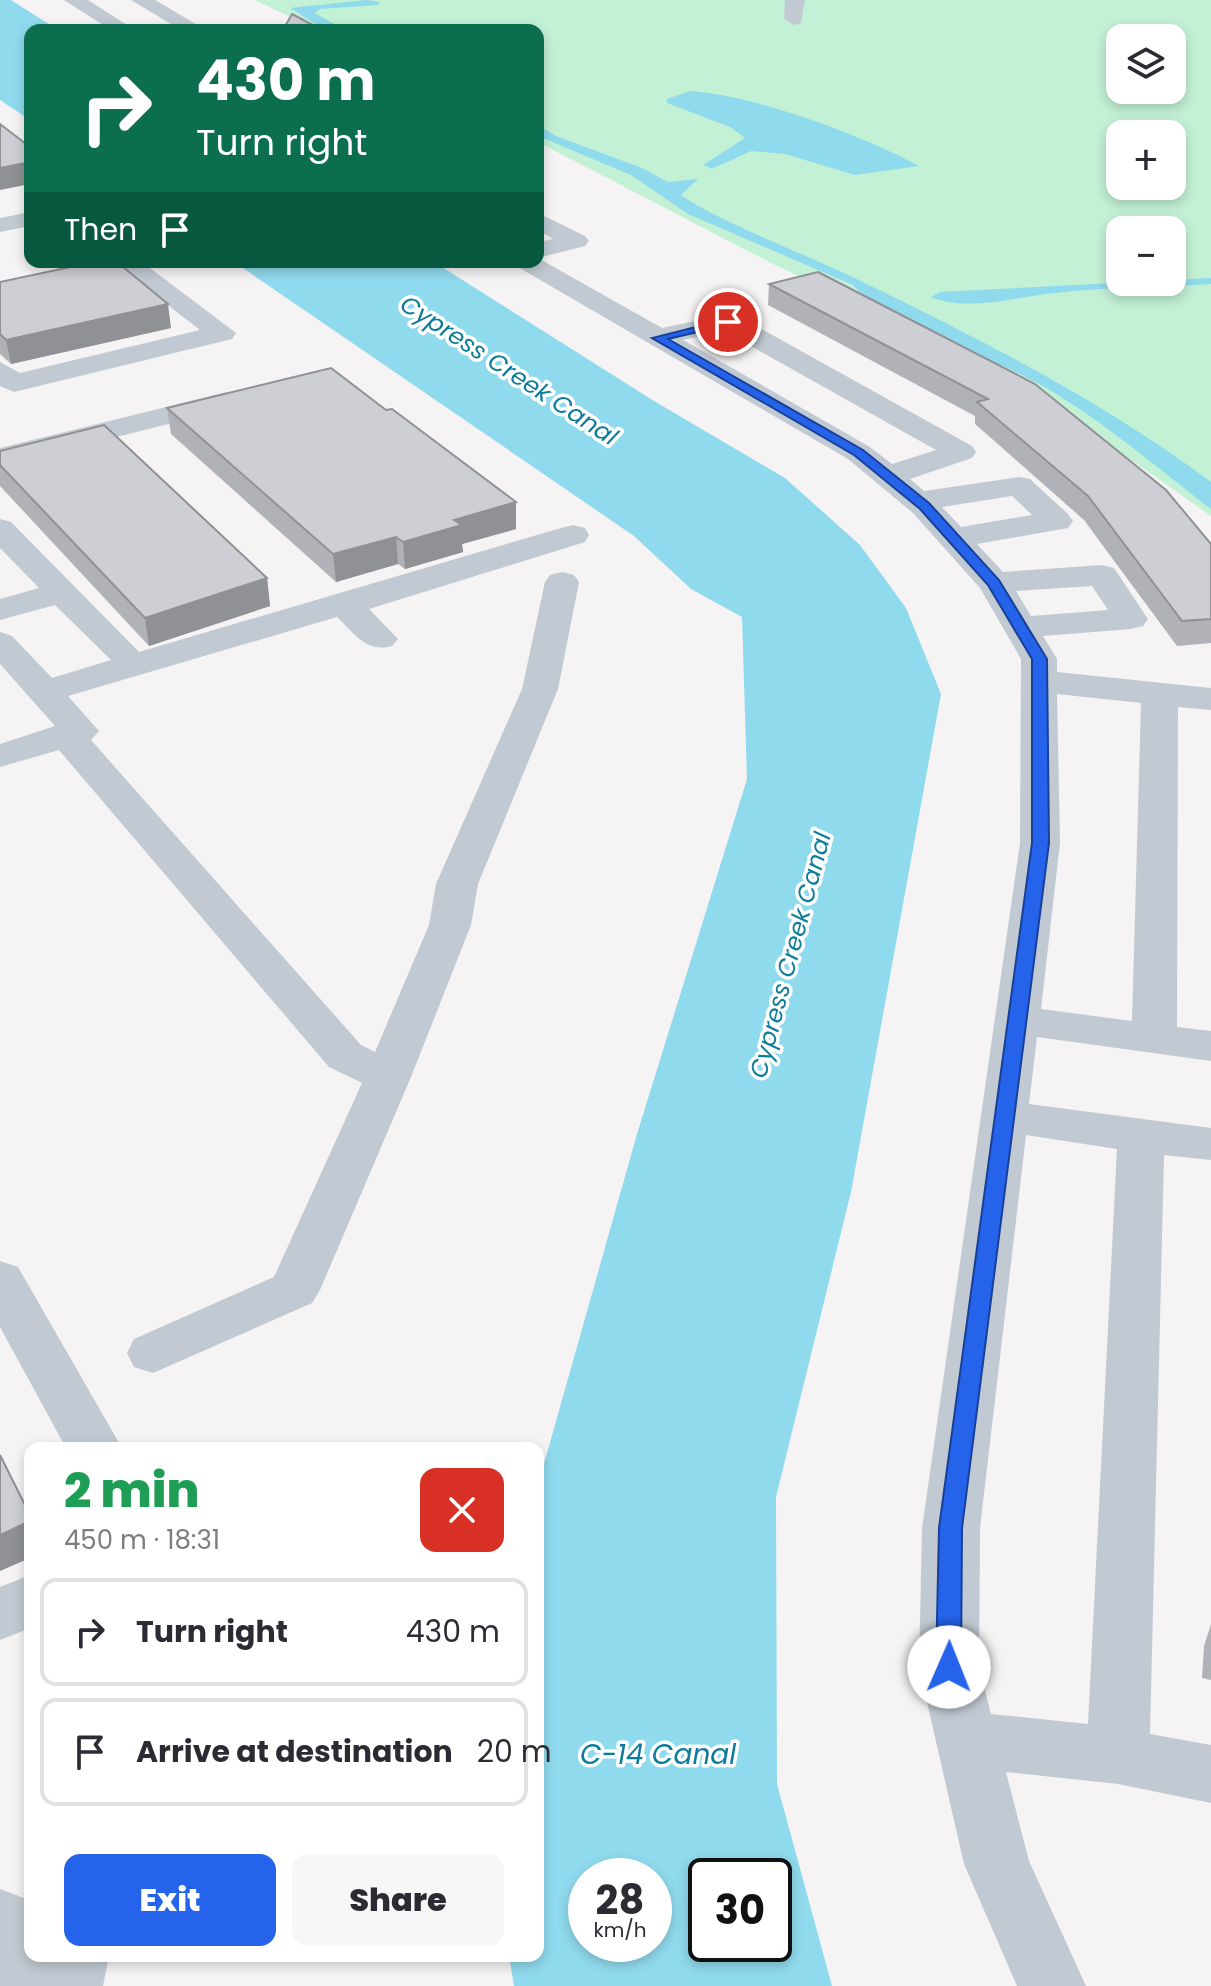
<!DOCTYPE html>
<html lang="en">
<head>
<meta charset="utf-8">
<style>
	:root { --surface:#fff; --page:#f7f7f7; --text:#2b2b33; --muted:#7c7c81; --line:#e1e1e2; --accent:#2563eb }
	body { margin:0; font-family:Poppins,sans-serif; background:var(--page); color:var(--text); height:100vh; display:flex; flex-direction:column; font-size:30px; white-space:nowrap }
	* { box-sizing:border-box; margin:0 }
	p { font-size:26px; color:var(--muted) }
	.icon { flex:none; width:44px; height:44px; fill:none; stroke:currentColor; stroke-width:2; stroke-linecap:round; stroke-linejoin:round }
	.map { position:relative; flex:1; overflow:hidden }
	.details { position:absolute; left:24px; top:1442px; width:520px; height:520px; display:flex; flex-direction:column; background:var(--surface); border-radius:16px; box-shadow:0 4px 12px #0003 }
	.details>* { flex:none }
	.top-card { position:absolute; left:24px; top:24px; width:520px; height:244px; border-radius:16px; box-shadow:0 4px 12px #0003; background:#0b6e4f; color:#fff; overflow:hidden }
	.buttons { position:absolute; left:1106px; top:24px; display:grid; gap:16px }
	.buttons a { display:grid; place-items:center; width:80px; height:80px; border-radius:16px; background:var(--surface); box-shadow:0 4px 12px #0003; font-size:40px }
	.speed { position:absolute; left:568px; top:1858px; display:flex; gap:16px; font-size:40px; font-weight:700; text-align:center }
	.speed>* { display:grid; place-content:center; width:104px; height:104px; border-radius:50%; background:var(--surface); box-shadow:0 4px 12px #0003; line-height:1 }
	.speed small { font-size:20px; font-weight:400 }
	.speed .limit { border:4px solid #111; border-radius:12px; background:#fff; color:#111 }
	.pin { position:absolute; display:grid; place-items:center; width:68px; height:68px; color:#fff; margin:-34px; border:4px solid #fff; border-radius:50%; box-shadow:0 2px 8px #0007 }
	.me { position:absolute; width:88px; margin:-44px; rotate:1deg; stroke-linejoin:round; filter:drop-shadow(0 0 6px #0008) }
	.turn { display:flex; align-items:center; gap:28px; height:168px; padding:0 40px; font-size:36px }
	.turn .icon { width:104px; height:104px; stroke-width:2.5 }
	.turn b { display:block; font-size:56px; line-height:68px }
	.then { display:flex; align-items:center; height:76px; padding:0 40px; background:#0003; gap:16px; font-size:30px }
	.round { display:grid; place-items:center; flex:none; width:84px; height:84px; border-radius:16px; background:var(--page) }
	.summary { display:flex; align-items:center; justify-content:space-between; height:136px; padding:0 40px }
	h1 { font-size:48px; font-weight:800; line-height:60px; color:#1e9e55 }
	.button { display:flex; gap:16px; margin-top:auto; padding:16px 40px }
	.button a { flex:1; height:92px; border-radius:16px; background:var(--accent); color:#fff; font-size:32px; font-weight:800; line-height:92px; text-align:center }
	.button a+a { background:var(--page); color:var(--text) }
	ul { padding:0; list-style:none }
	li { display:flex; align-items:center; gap:24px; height:108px; margin:0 16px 12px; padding:0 24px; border:4px solid var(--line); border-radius:16px }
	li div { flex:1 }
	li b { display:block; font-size:30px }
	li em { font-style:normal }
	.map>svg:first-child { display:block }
</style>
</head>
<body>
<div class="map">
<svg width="1211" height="1986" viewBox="0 0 1211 1986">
	<rect width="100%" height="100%" fill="#f5f3f3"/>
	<path fill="#c3f1d5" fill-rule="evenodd" d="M255,0h956v516l-192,-135 -248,-118 -233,-121v-112h-221zM1120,38h52v52h-52zM1120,134h52v52h-52zM1120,230h52v52h-52z"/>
	<path fill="#90daee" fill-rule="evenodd" d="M0,0h11l47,30h-28v90l-30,-20z
		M366,0l14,2 -2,3 -58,4 -5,4 30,17h-20l-35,-22z
		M690,91c64,4 172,44 229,75l-64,9 -70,-21 -34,-3 -39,18 -9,-4 42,-27 -15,-11 -63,-24v-4z
		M538,125l18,11 86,32 26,14 30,-3 -17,16 12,8c57,32 118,53 176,82 119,58 236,118 342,197v27c-59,-45 -119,-98 -185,-132 -44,-23 -144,-57 -173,-92l-165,-71 -57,-39 -93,-39z
		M234,262h200l220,139 131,77 75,67 46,63 35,86 -90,498 -75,305 1,287 55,202h-318l-5,-30h29v-471l99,-351 110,-355 -5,-162 -51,-28 -57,-53zM654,1876v68h-68v-68zM774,1876v68h-68v-68z
		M1211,278v6c-52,3 -105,3 -156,9 -39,4 -88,19 -124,4l9,-5z"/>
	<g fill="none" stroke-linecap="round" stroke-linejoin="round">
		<path fill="#c1cad2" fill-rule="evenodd" d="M64,0h24l47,30h-24z
			M131,0h24l51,30h-25z
			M785,0h20l-4,23 -7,2 -10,-6z
			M30,212v14l-30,6v-14z
			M538,213l47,23 4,5 -4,5 -47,12 124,70 66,-14 10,2 234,130 4,6 -4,6 -62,21 14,12 95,-14 11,2 38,35 5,7 -5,7 -91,16 26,28 99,-7 12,3 34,51 -5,7 -12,3 -88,7 14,23v13l154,16v22l-33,-3 -1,320 34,4v30l-174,-24 -8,67 182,24v32l-47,-5 -14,579 61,11v58l-93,-19 -112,-12 23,89 57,125h-69l-53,-122 -45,-197 3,-139 98,-685 1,-184 -41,-71 -67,-75 -65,-54 -330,-192 -4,-5h24v-20l15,-3 -15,-9zM724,331l212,119 -44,14 -22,-17 -187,-107zM1012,496l20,19 -71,12 -19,-20zM1092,586l16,24 -77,6 -15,-25zM1057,694l84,9 -9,318 -91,-12 19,-166zM1026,1135l91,14 -29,575 -97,-10 -12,-47 1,-139z
			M112,262h30l94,71 -4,6 -218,53 -14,-6v-24l20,11 180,-43z
			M227,392l10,3 5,6 -5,6 -237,59v-18z
			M0,519l11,3 128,130 422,-124 12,-3 12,3 4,7 -4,7 -216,67 29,30 -6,7c-26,7 -37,-12 -55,-29l-269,79 31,35 -8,9 270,305 14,7 54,-127 7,-41 86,-195 23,-107 5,-7 12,-3 12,3 5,7 -21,107 -80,195 -7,41 -60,152 -91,213 -8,13 -159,70 -19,-6 -7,-14 7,-14 140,-62 88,-194 -33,-16 -270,-317 -59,17v-23l55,-18 -55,-62v-32l12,4 40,42 59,-18 -56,-55 -55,15v-21l39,-11 -39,-40z
			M0,1261l18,6 104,181h-56l-66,-121z
			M30,1575v53l-30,12v-53z
			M0,1889l24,9 6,14v44h79l-6,30h-103z"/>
	</g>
	<path fill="#b0b2b7" d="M818,272l393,272v99l-34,3 -93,-126 -109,-96v-8l-207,-111 1,-21z
		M0,282l171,46 -160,36 -11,-10z
		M167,408l219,2 130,119 -54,15 1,8 -58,17 -7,-5 -62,18 -165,-148z
		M0,451l267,127 3,28 -121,40 -149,-160z
		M1211,1624v56l-9,-2 2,-32z"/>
	<path fill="#909195" d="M30,162v22l-30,6v-22z
		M168,304l3,24 -160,36 -5,-24z
		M516,502v27l-54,15 1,8 -58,17 -2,-27 51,-22z
		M396,537l2,27 -62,18 -3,-28z
		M267,578l3,28 -121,40 -4,-28z
		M30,1521v37l-30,13v-36z"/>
	<path fill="#cdcfd5" stroke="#909195" stroke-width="2" d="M292,14l30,16h-39z
		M0,124l30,23v15l-30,6z
		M94,262h23l51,42 -162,36 -6,-6v-52z
		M818,272l217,112 131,106 45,54v75l-29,2 -94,-125 -111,-94 11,-3 -219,-115z
		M331,368l55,42 6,-1 124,93 -62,18 8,5 -59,17 -7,-5 -63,17 -166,-146z
		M104,425l163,153 -122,40 -145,-153v-14z
		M0,1455l30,60v6l-30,14z"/>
	<path fill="#2563eb" stroke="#184099" stroke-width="2" d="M728,319l4,5 -64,15 195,111 66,53 70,77 48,79 2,184 -87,685 -1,139 -3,8 -9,3 -9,-3 -4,-8 3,-139 93,-685v-184l-44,-74 -68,-76 -66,-54 -202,-117z"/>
	<g text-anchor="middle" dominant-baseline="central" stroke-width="7" stroke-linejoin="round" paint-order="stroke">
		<g font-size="24" font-style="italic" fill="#0c7c9b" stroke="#fff">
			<text transform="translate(509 370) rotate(33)">Cypress Creek Canal</text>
			<text transform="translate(790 955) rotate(-75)">Cypress Creek Canal</text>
		</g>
		<g font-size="28" font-style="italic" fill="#0c7c9b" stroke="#fff">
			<text x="658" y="1754">C-14 Canal</text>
		</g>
	</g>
</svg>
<div class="buttons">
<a><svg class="icon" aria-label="layers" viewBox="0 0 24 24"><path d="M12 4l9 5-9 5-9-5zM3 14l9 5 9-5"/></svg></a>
<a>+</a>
<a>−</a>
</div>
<div class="speed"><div>28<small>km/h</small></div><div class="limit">30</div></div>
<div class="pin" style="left:728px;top:322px;background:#d93025"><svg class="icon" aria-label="arrive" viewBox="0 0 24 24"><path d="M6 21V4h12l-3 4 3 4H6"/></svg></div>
<svg class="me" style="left:949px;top:1667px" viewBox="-20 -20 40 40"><circle r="19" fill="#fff"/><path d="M0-13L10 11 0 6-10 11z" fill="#2563eb"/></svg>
<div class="top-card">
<div class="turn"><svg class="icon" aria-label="right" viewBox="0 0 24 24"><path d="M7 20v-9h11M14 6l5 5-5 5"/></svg><div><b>430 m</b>Turn right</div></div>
<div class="then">Then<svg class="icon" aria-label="arrive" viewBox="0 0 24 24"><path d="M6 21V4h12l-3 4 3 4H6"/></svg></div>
</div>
<section class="details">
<div class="summary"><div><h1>2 min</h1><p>450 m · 18:31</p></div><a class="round" style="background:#d93025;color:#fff"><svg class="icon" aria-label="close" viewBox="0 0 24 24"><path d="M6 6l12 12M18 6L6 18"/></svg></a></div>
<ul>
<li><svg class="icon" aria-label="right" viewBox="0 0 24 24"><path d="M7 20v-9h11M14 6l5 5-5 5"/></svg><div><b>Turn right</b></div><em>430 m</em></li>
<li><svg class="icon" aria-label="arrive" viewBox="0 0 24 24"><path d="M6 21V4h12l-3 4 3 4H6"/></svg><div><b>Arrive at destination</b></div><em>20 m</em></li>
</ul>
<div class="button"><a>Exit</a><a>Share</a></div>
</section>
</div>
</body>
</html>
